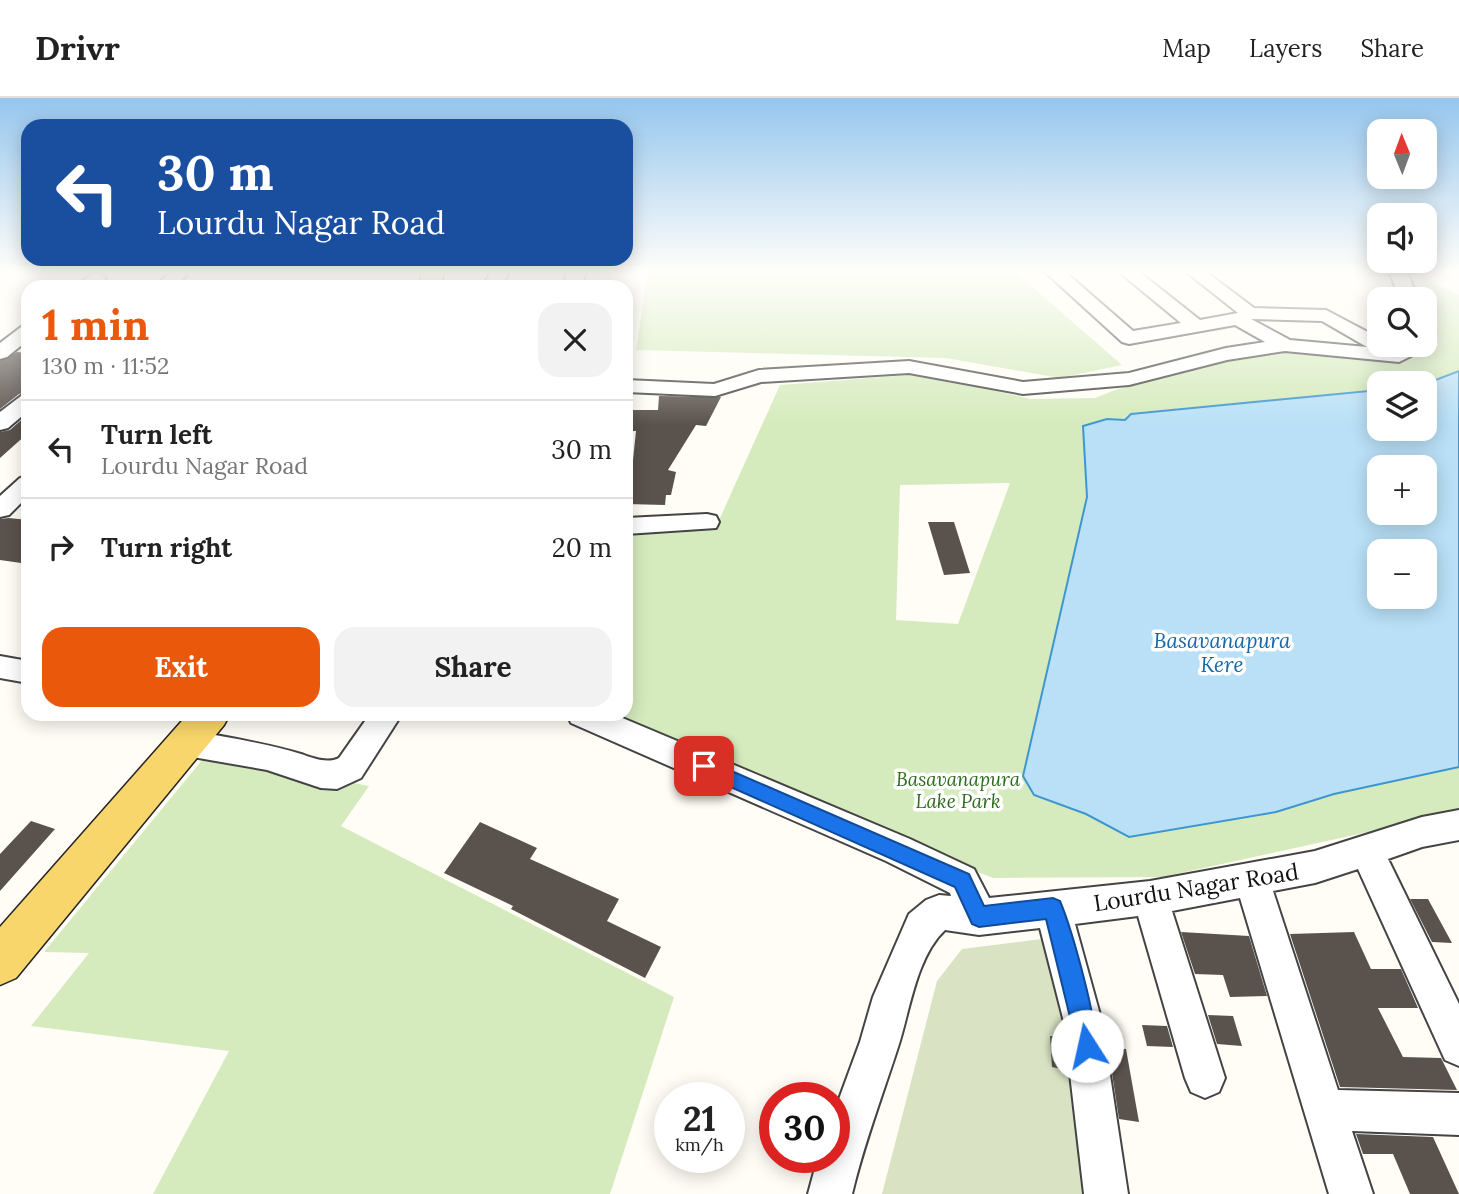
<!DOCTYPE html>
<html lang="en">
<head>
<meta charset="utf-8">
<style>
	:root { --surface:#fff; --page:#f2f2f2; --text:#222; --muted:#767676; --line:#e0e0e0; --accent:#ea580c }
	body { margin:0; font-family:Lora,serif; background:var(--page); color:var(--text); height:100vh; display:flex; flex-direction:column; font-size:26px; white-space:nowrap }
	* { box-sizing:border-box; margin:0 }
	p { font-size:23px; color:var(--muted) }
	.icon { flex:none; width:38px; height:38px; fill:none; stroke:currentColor; stroke-width:2; stroke-linecap:round; stroke-linejoin:round }
	.map { position:relative; flex:1; overflow:hidden }
	.panel { position:absolute; left:21px; top:182px; width:612px; height:441px; display:flex; flex-direction:column; background:var(--surface); border-radius:21px; box-shadow:0 4px 18px #0003 }
	.panel>* { flex:none }
	.guide { position:absolute; left:21px; top:21px; width:612px; height:147px; border-radius:21px; box-shadow:0 4px 18px #0003; background:#1a4fa0; color:#fff; overflow:hidden }
	.needle { width:46px; rotate:359deg }
	.fabs { position:absolute; left:1367px; top:21px; display:grid; gap:14px }
	.fabs a { display:grid; place-items:center; width:70px; height:70px; border-radius:14px; background:var(--surface); box-shadow:0 4px 18px #0003; font-size:35px }
	.speed { position:absolute; left:654px; top:984px; display:flex; gap:14px; font-size:35px; font-weight:700; text-align:center }
	.speed>* { display:grid; place-content:center; width:91px; height:91px; border-radius:50%; background:var(--surface); box-shadow:0 4px 18px #0003; line-height:1 }
	.speed small { font-size:18px; font-weight:400 }
	.speed .limit { border:10px solid #d22; background:#fff; color:#111 }
	.pin { position:absolute; display:grid; place-items:center; width:60px; height:60px; color:#fff; margin:-30px; border-radius:14px; box-shadow:0 4px 10px #0006 }
	.me { position:absolute; width:77px; margin:-38px; rotate:350deg; stroke-linejoin:round; filter:drop-shadow(0 0 5px #0008) }
	.turn { display:flex; align-items:center; gap:24px; height:147px; padding:0 21px; font-size:32px }
	.turn .icon { width:91px; height:91px; stroke-width:2.5 }
	.turn b { display:block; font-size:49px; line-height:60px }
	.round { display:grid; place-items:center; flex:none; width:74px; height:74px; border-radius:21px; background:var(--page) }
	.overview { display:flex; align-items:center; justify-content:space-between; height:119px; padding:0 21px }
	h1 { font-size:42px; font-weight:800; line-height:52px; color:var(--accent) }
	.action { display:flex; gap:14px; margin-top:auto; padding:14px 21px }
	.action a { flex:1; height:80px; border-radius:21px; background:var(--accent); color:#fff; font-size:28px; font-weight:800; line-height:80px; text-align:center }
	.action a+a { background:var(--page); color:var(--text) }
	ul { padding:0; list-style:none }
	li { display:flex; align-items:center; gap:21px; height:98px; padding:0 21px; border-top:2px solid var(--line) }
	li div { flex:1 }
	li b { display:block; font-size:26px }
	li em { font-style:normal }
	header { display:flex; align-items:center; gap:42px; box-sizing:border-box; height:98px; padding:0 35px; background:var(--surface); border-bottom:2px solid var(--line) }
	header strong { font-size:33px }
	nav { display:flex; gap:38px; margin-inline-start:auto; font-size:24px }
	.map>svg:first-child { display:block }
</style>
</head>
<body>
<header>
<strong>Drivr</strong>
<nav><a>Map</a><a>Layers</a><a>Share</a></nav>
</header>
<div class="map">
<svg width="1459" height="1096" viewBox="0 0 1459 1096">
	<rect width="100%" height="100%" fill="#fffdf5"/>
	<path fill="#d5ebbd" fill-rule="evenodd" d="M648,173h366l108,94 -62,13 -114,-20 -310,-8z
		M1421,179l38,18v76c-31,15 -46,12 -80,12v7l-248,23 -6,7 -18,-1 -24,7 4,71 -64,279 106,61 147,-25 58,-18 125,-27v45l-296,65 -170,1 -397,-164h30l1,-177 14,-4 74,-4 65,-144 141,-11 110,25 64,-1 20,-8 144,-37 55,-1 84,7 40,-13 -3,-33zM1010,385l-52,141 -62,-4 4,-135z
		M208,655l161,33 -28,40 333,171 -64,197h-457l76,-143 -198,-25 58,-73 -45,-1z"/>
	<path fill="#d9e3c4" d="M1073,837l35,259h-226l55,-213 25,-32z"/>
	<path fill="#b9e0f7" stroke="#3f96cf" stroke-width="2" fill-rule="evenodd" d="M1459,273v396l-125,27 -58,18 -147,25 -43,-23 -52,-19 -11,-19 64,-279 -4,-71 24,-7 18,1 6,-6 248,-24v39h45l1,-45zM1424,369v46h-45v-46zM1424,453v46h-45v-46z"/>
	<path fill="#5a524d" d="M17,254l11,1v39l-9,2 -19,15v-48z
		M659,298l62,1 -15,29 -10,-1 -28,45 8,2 -5,23h-5l-1,10 -39,-1v-21l7,-23 3,-29h-10v-21h32z
		M28,316v19l-28,25v-26l10,-2z
		M9,420l19,2v44l-28,-4v-41z
		M928,424h26l16,51 -26,2z
		M31,723l24,8 -55,62v-37z
		M480,724l57,26 -7,11 89,40 -12,22 54,26 -16,31 -134,-69 2,-3 -69,-33z
		M1410,801h18l24,44 -20,-1z
		M1181,834l68,4 18,60 -37,1 -7,-22 -28,-1z
		M1354,834l17,37h30l17,39h-40l25,49 38,1 16,32 -117,-3 -50,-153z
		M1208,917l25,1 9,30 -25,-2z
		M1142,927l25,1 6,21 -26,-1z
		M1050,938l13,2 4,32 -15,-3z
		M1108,949l18,2 13,73 -20,-3z
		M1356,1036l77,3 26,57h-49l-17,-40h-30z"/>
	<g fill="none" stroke-linecap="round" stroke-linejoin="round">
		<g stroke="#444" stroke-width="4">
			<path id="minor" d="M172,173h12l3,4 -13,12h-20z
				M492,173h18l-10,16h-18z
				M568,173h18l-5,16h-18z
				M1044,173h20l69,60 48,-8 -63,-52h20l62,49 38,-7 -53,-42h20l49,37 72,2 53,28v7h13l4,4 8,-4h20v-4l4,4 -3,4 -26,13 -114,-11 -58,9 -98,25 -106,9 -114,-21 -148,9 -46,14 -89,-4v-12l88,4 45,-14 150,-9 114,21 106,-9 97,-25 39,-6 -30,-17 -106,19 -7,-2zM1251,221l71,2 45,26 -77,-7z
				M1389,173h18l11,28h-18z
				M97,175l9,5 -9,9h-20l14,-13z
				M28,227v15l-21,17 -7,2v-16l21,-16z
				M28,296v17l-20,17 -8,2v-18l21,-16z
				M28,377v21l-19,19 -9,2v-21l20,-18z
				M707,416l9,2 3,6 -3,6 -90,6v-16z
				M0,558l28,5v22l-28,-5z
				M370,616h32l-41,64 -24,11 -16,-1 -54,-18 -80,-14 -11,-4 -4,-9 4,-9 11,-4c39,7 77,13 114,24 12,4 26,10 38,4z
				M567,616h46l297,125 64,30 15,29 161,-17 165,-30 107,-34 37,-7v30l-37,7 -34,12 71,145v62l-14,-6 -87,-191 -43,14 -42,8 65,199 121,3v42l-107,-4 21,63h-44l-89,-296 -68,13 53,167 -6,14 -14,6 -14,-6 -6,-14 -47,-162 -63,8 27,98 26,172h-44l-20,-172 -24,-94 -61,7 -34,-5c-28,26 -35,79 -46,114 -16,50 -35,99 -47,150h-44l10,-37h17v-47l25,-68 13,-45 36,-83 17,-14 13,-5 12,1 -1,-3 -64,-32 -315,-138z"/>
		</g>
		<g stroke="#222" stroke-width="3">
			<path id="major" d="M422,173h22l-3,16h-22z
				M188,616h42l-6,11 -208,253 -16,7v-58z"/>
		</g>
		<use href="#minor" fill="#fff" fill-rule="evenodd"/>
		<use href="#major" fill="#f9d66b" fill-rule="evenodd"/>
	</g>
	<linearGradient id="sky" x2="0" y2="1"><stop stop-color="#95c6ee"/><stop offset="0.53" stop-color="#fffefa"/><stop offset="1" stop-color="#fffefa" stop-opacity="0"/></linearGradient>
	<rect width="1459" height="327" fill="url(#sky)"/>
	<path fill="#1a73e8" stroke="#114b97" stroke-width="2" d="M704,661l265,115 15,32 69,-8 7,3c10,24 43,133 34,153l-7,3 -8,-3 -33,-135 -67,8 -7,-3 -17,-37 -258,-115 -2,-6 2,-5z"/>
	<g text-anchor="middle" dominant-baseline="central" stroke-width="7" stroke-linejoin="round" paint-order="stroke">
		<g font-size="19" font-style="italic" fill="#2f6b1f" stroke="#fff">
			<text x="958" y="681">Basavanapura<tspan x="958" dy="22">Lake Park</tspan></text>
		</g>
		<g font-size="21" font-style="italic" fill="#1768a6" stroke="#fff">
			<text x="1222" y="542">Basavanapura<tspan x="1222" dy="24">Kere</tspan></text>
		</g>
		<g font-size="23" fill="#111" stroke="#fff">
			<text transform="translate(1196 789) rotate(-9)">Lourdu Nagar Road</text>
		</g>
	</g>
</svg>
<div class="fabs">
<a><svg class="needle" viewBox="-14 -14 28 28"><path d="M0-13l5 13h-10z" fill="#e53935"/><path d="M0 13l5-13h-10z" fill="#767676"/></svg></a>
<a><svg class="icon" aria-label="sound" viewBox="0 0 24 24"><path d="M4 9h4l5-4v14l-5-4H4zM17 9q2 3 0 6"/></svg></a>
<a><svg class="icon" aria-label="search" viewBox="0 0 24 24"><circle cx="10" cy="10" r="6"/><path d="M15 15l6 6"/></svg></a>
<a><svg class="icon" aria-label="layers" viewBox="0 0 24 24"><path d="M12 4l9 5-9 5-9-5zM3 14l9 5 9-5"/></svg></a>
<a>+</a>
<a>−</a>
</div>
<div class="speed"><div>21<small>km/h</small></div><div class="limit">30</div></div>
<div class="pin" style="left:704px;top:668px;background:#d93025"><svg class="icon" aria-label="arrive" viewBox="0 0 24 24"><path d="M6 21V4h12l-3 4 3 4H6"/></svg></div>
<svg class="me" style="left:1087px;top:948px" viewBox="-20 -20 40 40"><circle r="19" fill="#fff"/><path d="M0-13L10 11 0 6-10 11z" fill="#1a73e8"/></svg>
<div class="guide">
<div class="turn"><svg class="icon" aria-label="left" viewBox="0 0 24 24"><path d="M17 20v-9H6M10 6l-5 5 5 5"/></svg><div><b>30 m</b>Lourdu Nagar Road</div></div>
</div>
<section class="panel">
<div class="overview"><div><h1>1 min</h1><p>130 m · 11:52</p></div><a class="round"><svg class="icon" aria-label="close" viewBox="0 0 24 24"><path d="M6 6l12 12M18 6L6 18"/></svg></a></div>
<ul>
<li><svg class="icon" aria-label="left" viewBox="0 0 24 24"><path d="M17 20v-9H6M10 6l-5 5 5 5"/></svg><div><b>Turn left</b><p>Lourdu Nagar Road</p></div><em>30 m</em></li>
<li><svg class="icon" aria-label="right" viewBox="0 0 24 24"><path d="M7 20v-9h11M14 6l5 5-5 5"/></svg><div><b>Turn right</b></div><em>20 m</em></li>
</ul>
<div class="action"><a>Exit</a><a>Share</a></div>
</section>
</div>
</body>
</html>
